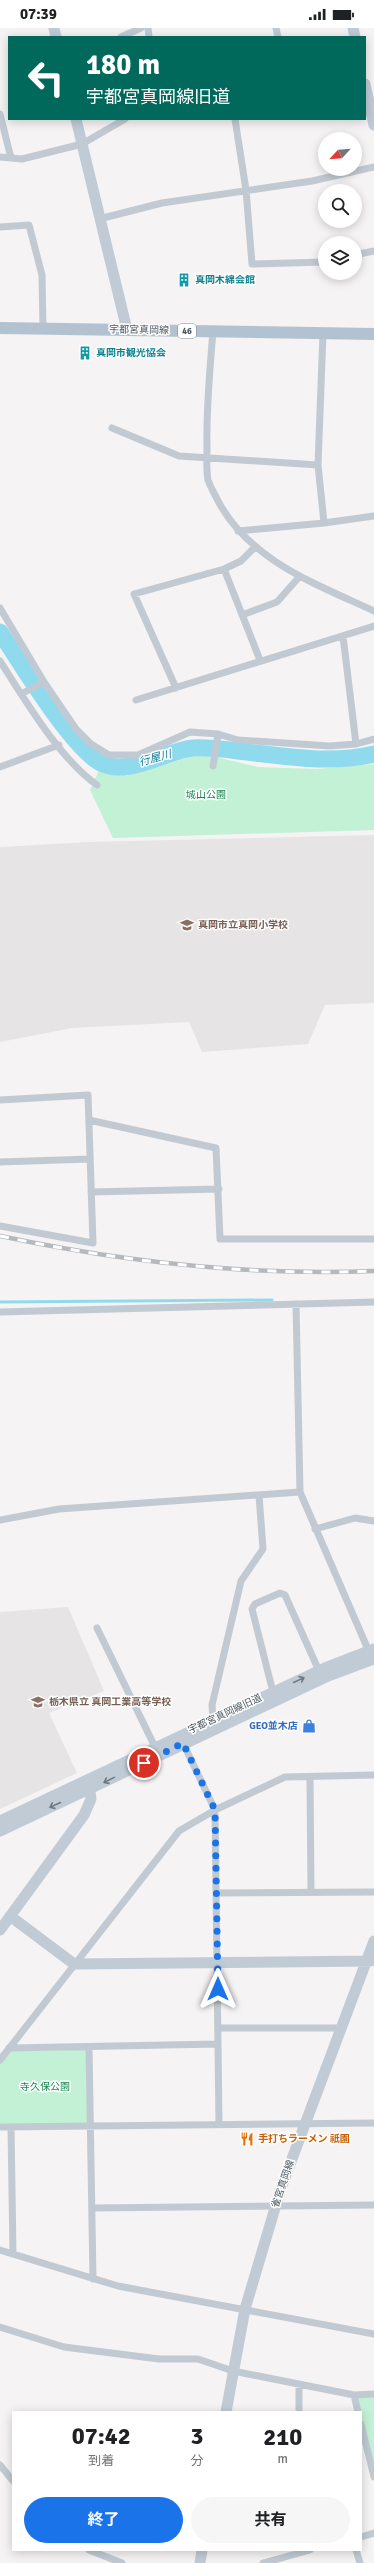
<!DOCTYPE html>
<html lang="ja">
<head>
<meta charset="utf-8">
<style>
	:root { --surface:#fff; --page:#f6f6f6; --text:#202124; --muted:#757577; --accent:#1a73e8 }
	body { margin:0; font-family:Signika,"Noto Sans JP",sans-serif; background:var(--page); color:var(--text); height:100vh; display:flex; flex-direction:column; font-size:15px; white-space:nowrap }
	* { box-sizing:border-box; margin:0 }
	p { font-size:13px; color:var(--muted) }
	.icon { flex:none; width:22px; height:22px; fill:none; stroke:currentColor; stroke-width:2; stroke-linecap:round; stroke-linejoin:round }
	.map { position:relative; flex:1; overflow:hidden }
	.side { position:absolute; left:12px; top:2383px; width:350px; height:140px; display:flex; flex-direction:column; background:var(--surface); border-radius:0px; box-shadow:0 2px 10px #0003 }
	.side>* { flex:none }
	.banner { position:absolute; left:8px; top:8px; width:358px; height:84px; border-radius:0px; box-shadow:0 2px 10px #0003; background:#00695c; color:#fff; overflow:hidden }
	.needle { width:26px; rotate:244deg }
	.fabs { position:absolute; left:318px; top:104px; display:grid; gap:8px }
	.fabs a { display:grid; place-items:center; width:44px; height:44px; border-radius:50%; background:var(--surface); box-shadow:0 2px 10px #0003; font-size:20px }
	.pin { position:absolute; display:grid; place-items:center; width:34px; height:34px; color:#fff; margin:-17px; border:2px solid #fff; border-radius:50%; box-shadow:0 1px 4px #0007 }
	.me { position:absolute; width:44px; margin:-22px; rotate:0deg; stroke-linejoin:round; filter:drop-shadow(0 0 3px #0008) }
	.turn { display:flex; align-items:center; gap:14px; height:84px; padding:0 12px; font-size:18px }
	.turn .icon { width:52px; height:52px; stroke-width:2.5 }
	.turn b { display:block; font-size:28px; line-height:34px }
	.eta { display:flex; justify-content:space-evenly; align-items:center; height:68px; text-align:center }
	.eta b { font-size:24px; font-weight:700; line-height:28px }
	.cta { display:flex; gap:8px; margin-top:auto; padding:8px 12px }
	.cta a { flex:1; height:46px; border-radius:24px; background:var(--accent); color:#fff; font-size:16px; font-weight:700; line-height:46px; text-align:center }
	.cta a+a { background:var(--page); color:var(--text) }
	.status { display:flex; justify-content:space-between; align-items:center; height:28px; padding:0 20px; background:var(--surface); direction:ltr }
	.status svg { height:11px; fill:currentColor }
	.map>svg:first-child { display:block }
</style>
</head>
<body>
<div class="status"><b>07:39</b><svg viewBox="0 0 49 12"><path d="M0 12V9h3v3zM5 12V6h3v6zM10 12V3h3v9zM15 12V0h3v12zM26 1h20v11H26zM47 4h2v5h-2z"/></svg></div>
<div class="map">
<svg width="374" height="2535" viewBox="0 0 374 2535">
	<rect width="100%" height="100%" fill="#f5f3f3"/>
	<path fill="#e6e4e5" d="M374,807v168l-49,2 -17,39 -106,8 -13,-30 -117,6 -72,14v-195l89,-5z
		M68,1579l36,84 -55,22 28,60 -77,36v-197z"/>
	<path fill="#c3f1d5" d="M207,727l51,12 58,2 58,-5v66l-261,8 -23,-48 11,-24 25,10 64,-19z
		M9,2020h80l1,79h-90v-67z
		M374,2366v80l-13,-50v-12l-7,-17z"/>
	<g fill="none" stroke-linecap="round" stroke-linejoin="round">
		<path stroke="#90daee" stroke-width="3" d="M0,610l4,-1
			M0,1274l272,-2"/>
		<path stroke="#90daee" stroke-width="17" d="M0,604c20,30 70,113 99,130 29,16 65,-11 94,-14 18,-1 36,2 54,4 43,5 84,12 127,2"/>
		<path stroke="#c1cad2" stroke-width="7" d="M148,0l1,9
			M276,0l2,9
			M121,9l20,-9
			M0,86l11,44
			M235,91l11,71 6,74 73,-2
			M0,129l22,2 60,-15 43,-25
			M99,191l63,-16 150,-22 62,-14
			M0,199l29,-2 13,50 1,54
			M355,227l19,-4
			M213,303c-3,38 -7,77 -6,115 0,11 -1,23 1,34 2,6 6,13 9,19 31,61 99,85 157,112
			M323,305l-5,132 6,58
			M112,400l67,28 139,9
			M238,503l86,-8 50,-7
			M224,541l36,91
			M0,580l44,74 32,47 15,15 18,11h29l52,-23 28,2 20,6 92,6 26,-2 18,-5
			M242,587l35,-13 23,-26
			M343,608l13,108
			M0,633c25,39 59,97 97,124
			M176,660l-42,-94 90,-25 17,-8 14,-14
			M21,666l23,-12
			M136,672l238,-74
			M213,738l5,-32
			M0,739l59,-22
			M0,1072l88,-5 5,148 -93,-17
			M89,1092l127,28 4,91h154
			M0,1134l90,-3
			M91,1164l128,-3
			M296,1276l4,188 70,162
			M0,1284l374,-10
			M0,1492l59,-11 241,-17
			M315,1501l40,-11 19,3
			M97,1600l58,119
			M273,1664l-21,-83 3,-5 25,-11 5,2 34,76
			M213,1692l-1,-15 29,-124 22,-32 -4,-54
			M183,1715l32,67 4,314
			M310,1749l1,115
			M218,1865l156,-1
			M218,2000h123
			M9,2020l209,-4
			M89,2020l4,231
			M0,2032l179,-229 36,-21 70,-33 89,-2
			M0,2099l374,-4
			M11,2099l2,127
			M92,2180l282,-3
			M0,2222l118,36 256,48
			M0,2299l64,20 95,12h39l35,12 121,24
			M299,2357v27
			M358,2384l-4,-17 20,-1
			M361,2396l13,53
			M0,2437l13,16
			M361,2509l13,-4
			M89,2522l33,13
			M356,2522l4,13
			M263,2535l47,-13"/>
		<path stroke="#c1cbd6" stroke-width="11" d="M54,0l2,9
			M353,0l2,9
			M365,56l9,41
			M76,91l51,211
			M0,1793l325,-153 49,-19
			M0,1803l328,-155 46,-17
			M10,1888l64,48 297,-3
			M0,1902l84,-115 7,-16 -2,-15
			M226,2384l19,-103 36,-121 93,-247
			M200,2535l2,-13"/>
		<path stroke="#b3c2d1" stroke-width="12" d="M0,300l374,6"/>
		<g stroke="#b5b8bd" stroke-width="4.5">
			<path id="rail" d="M0,1208c123,26 248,40 374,35"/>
		</g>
		<use href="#rail" stroke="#fff" stroke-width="3" stroke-dasharray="9" stroke-linecap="butt"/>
	</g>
	<defs><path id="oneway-shaft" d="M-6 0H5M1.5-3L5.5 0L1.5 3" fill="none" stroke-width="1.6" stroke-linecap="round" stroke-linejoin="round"/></defs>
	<g stroke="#6e7984">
		<use href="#oneway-shaft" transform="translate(299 1652) rotate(-25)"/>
		<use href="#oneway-shaft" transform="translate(109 1752) rotate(154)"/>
		<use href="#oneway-shaft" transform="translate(55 1777) rotate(155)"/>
	</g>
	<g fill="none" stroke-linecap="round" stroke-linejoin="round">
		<path stroke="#1a73e8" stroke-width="7" stroke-dasharray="0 12.6" d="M144,1735l39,-20 32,67 3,179"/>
	</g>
	<defs>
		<g id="building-bare" transform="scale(1.08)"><path d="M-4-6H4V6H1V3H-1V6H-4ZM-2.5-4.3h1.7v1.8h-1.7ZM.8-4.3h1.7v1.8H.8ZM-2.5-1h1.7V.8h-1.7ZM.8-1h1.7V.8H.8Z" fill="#0f9aa8" stroke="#fff" stroke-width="2.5" paint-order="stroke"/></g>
		<g id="school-bare" transform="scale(1.08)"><path d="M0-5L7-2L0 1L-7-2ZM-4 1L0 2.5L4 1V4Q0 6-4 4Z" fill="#8d6e63" stroke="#fff" stroke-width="2.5" paint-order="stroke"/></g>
		<g id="shop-bare" transform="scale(1.08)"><path d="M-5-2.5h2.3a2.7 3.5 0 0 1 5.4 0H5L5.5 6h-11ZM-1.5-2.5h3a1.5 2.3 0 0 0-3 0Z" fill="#3f7fe0" stroke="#fff" stroke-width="2.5" paint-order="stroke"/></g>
		<g id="restaurant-bare" transform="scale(1.08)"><path d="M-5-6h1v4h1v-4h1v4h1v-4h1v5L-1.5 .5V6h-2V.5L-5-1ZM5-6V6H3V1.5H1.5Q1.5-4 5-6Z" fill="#e8710a" stroke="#fff" stroke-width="2.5" paint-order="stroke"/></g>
	</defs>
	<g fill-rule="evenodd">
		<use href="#building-bare" x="184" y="252"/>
		<use href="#building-bare" x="85" y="325"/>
		<use href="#school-bare" x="187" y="897"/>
		<use href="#school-bare" x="38" y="1674"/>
		<use href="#shop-bare" x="309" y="1698"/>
		<use href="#restaurant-bare" x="247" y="2111"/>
	</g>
	<g text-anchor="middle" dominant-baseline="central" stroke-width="3" stroke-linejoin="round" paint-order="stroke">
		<rect fill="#fff" stroke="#808990" stroke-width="1" x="178" y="296" width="18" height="14" rx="3"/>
		<g font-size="9" font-weight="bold" fill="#4a5661">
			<text x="187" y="303">46</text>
		</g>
		<g font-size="10" font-weight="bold" fill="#0d838f" stroke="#fff" text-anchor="start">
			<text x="195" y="252">真岡木綿会館</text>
			<text x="96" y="325">真岡市観光協会</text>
		</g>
		<g font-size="10" fill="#4a5661" stroke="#fff">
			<text transform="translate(139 302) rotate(1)">宇都宮真岡線</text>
			<text transform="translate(225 1686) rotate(-25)">宇都宮真岡線旧道</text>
			<text transform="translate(283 2156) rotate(-71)">雀宮真岡線</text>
		</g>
		<g font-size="10" fill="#17864f" stroke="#fff">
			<text x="206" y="767">城山公園</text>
			<text x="45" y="2059">寺久保公園</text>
		</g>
		<g font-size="10" font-weight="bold" fill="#785e54" stroke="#fff" text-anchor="start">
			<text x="198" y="897">真岡市立真岡小学校</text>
			<text x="49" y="1674">栃木県立 真岡工業高等学校</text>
		</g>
		<g font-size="10" font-weight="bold" fill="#366cbe" stroke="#fff" text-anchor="end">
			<text x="298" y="1698">GEO並木店</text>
		</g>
		<g font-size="10" font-weight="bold" fill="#c56008" stroke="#fff" text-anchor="start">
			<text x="258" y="2111">手打ちラーメン 祇園</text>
		</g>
		<g font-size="11" font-style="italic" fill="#0c7c9b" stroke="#fff">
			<text transform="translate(155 730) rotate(-15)">行屋川</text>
		</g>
	</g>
</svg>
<div class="fabs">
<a><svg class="needle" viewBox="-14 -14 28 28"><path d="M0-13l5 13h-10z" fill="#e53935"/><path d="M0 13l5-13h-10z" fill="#757577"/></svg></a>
<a><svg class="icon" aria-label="search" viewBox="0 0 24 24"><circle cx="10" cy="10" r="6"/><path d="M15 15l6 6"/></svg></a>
<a><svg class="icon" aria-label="layers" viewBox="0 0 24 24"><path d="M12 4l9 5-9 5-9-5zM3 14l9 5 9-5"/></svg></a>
</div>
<div class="pin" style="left:144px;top:1735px;background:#d93025"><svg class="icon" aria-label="arrive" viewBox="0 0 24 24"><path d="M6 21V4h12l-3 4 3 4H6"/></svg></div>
<svg class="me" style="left:218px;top:1961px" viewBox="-20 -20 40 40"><path d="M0-17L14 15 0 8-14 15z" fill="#1a73e8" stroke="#fff" stroke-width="4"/></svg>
<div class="banner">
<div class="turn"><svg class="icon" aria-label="left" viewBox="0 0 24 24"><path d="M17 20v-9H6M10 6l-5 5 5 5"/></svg><div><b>180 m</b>宇都宮真岡線旧道</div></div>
</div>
<section class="side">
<div class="eta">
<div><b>07:42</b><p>到着</p></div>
<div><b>3</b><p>分</p></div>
<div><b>210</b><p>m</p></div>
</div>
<div class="cta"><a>終了</a><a>共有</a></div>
</section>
</div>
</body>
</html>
